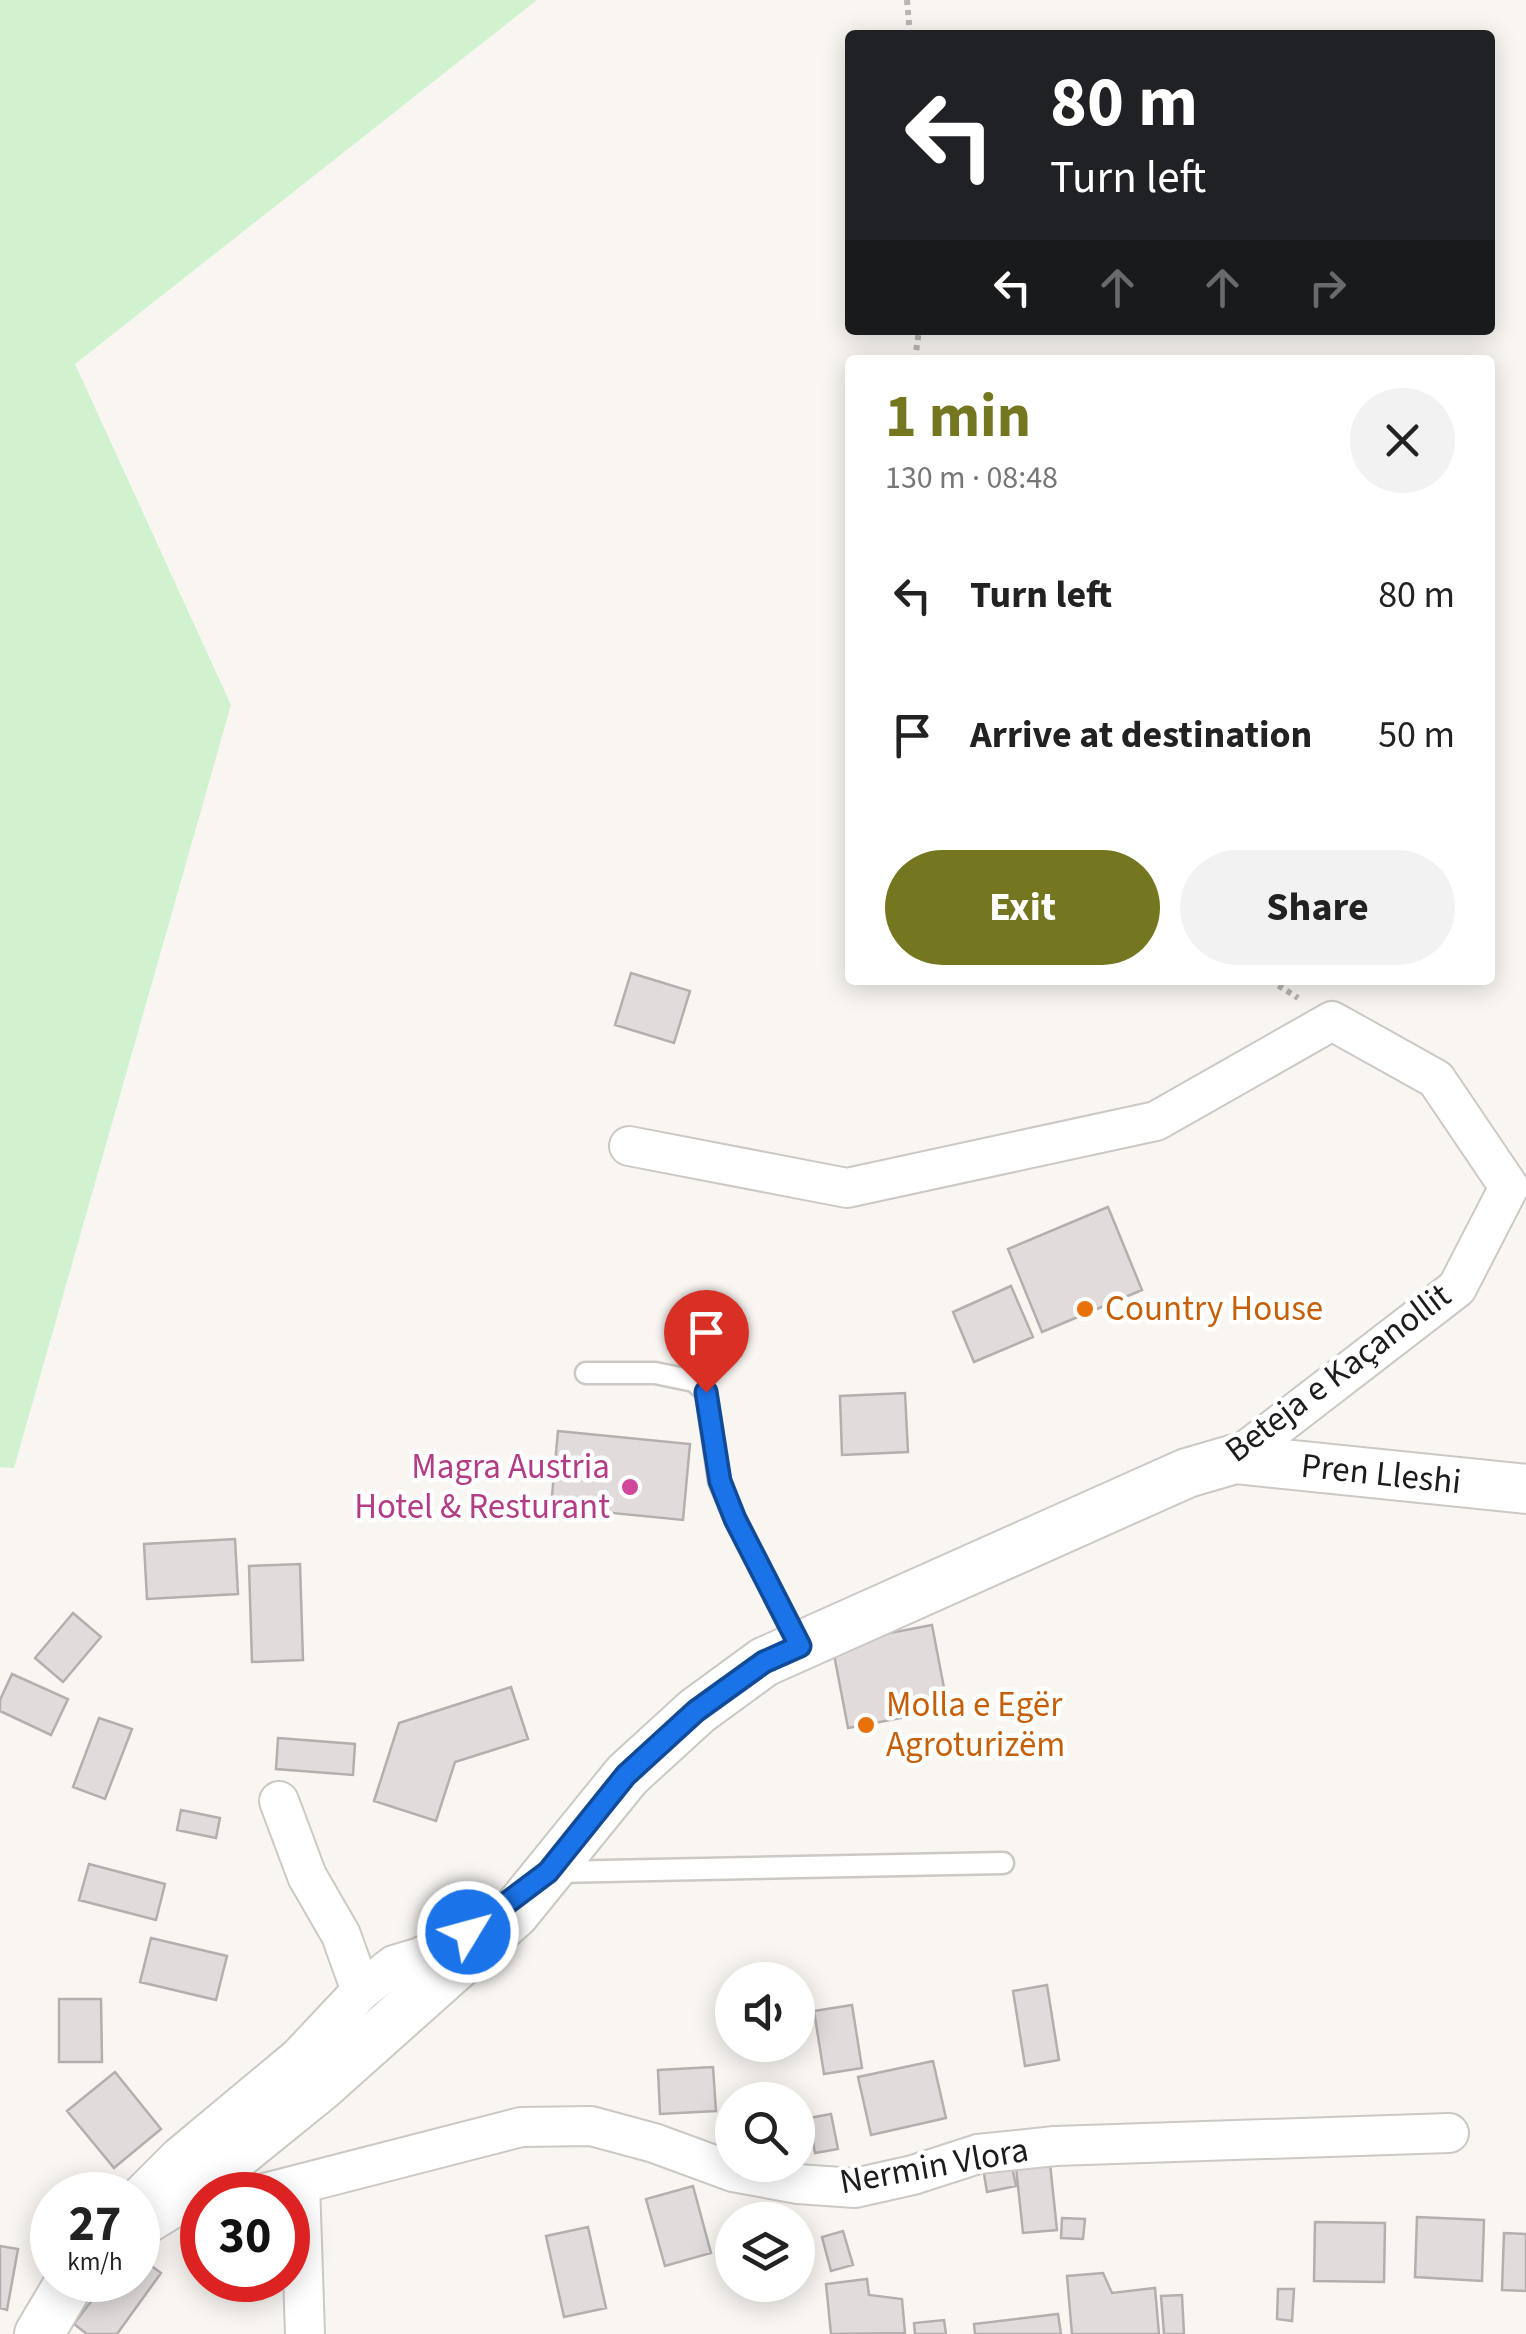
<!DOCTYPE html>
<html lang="en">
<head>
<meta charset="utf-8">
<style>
	:root { --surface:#fff; --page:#f2f2f2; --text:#222; --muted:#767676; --accent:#74771f }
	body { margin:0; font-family:"Source Sans 3",sans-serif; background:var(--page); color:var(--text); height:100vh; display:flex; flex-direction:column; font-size:38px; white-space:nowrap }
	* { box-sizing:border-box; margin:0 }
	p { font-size:32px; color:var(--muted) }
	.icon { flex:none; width:55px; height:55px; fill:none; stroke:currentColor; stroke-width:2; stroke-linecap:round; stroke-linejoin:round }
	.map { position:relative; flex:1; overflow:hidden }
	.panel { position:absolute; left:845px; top:355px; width:650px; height:630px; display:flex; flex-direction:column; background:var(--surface); border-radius:10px; box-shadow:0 5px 25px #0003 }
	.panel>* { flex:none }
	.guide { position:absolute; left:845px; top:30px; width:650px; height:305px; border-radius:10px; box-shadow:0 5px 25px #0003; background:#202124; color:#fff; overflow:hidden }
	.fabs { position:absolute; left:715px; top:1962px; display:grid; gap:20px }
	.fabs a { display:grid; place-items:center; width:100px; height:100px; border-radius:50%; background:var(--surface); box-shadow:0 5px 25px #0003; font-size:50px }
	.speed { position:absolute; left:30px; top:2172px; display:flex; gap:20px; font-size:50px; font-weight:700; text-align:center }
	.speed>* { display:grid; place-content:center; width:130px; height:130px; border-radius:50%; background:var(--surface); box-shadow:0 5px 25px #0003; line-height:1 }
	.speed small { font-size:25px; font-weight:400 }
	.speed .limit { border:15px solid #d22; background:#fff; color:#111 }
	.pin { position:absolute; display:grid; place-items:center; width:85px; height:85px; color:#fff; margin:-102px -42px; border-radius:50% 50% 50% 0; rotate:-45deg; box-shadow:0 0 10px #0007 }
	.pin .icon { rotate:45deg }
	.me { position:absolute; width:110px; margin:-55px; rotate:53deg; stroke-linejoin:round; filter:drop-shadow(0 0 8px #0008) }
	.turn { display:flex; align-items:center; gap:35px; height:210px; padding:0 40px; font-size:45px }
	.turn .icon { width:130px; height:130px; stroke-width:2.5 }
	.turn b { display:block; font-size:70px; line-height:85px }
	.lanes { display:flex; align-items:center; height:95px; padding:0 40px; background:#0003; justify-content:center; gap:50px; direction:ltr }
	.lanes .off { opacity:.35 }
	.round { display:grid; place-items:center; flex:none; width:105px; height:105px; border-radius:52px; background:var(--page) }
	.overview { display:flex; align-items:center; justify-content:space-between; height:170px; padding:0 40px }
	h1 { font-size:60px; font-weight:700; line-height:75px; color:var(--accent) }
	.button { display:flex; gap:20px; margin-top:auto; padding:20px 40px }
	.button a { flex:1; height:115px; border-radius:60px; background:var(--accent); color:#fff; font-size:40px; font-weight:700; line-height:115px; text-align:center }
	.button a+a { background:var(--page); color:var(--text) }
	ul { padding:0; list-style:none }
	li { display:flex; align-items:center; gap:30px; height:140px; padding:0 40px }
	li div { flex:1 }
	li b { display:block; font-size:38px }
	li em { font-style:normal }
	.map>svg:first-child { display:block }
</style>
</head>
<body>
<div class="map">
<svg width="1526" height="2334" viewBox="0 0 1526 2334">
	<rect width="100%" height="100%" fill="#f9f6f2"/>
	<path fill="#d0f2cf" d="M0,0h537l-462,364 156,341 -217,763 -14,-1z"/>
	<path fill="#e1dcdb" stroke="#b4afae" stroke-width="2.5" d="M631,973l59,18 -16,52 -59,-18z
		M1108,1207l34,83 -100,42 -34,-83z
		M1011,1286l22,51 -59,25 -21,-50z
		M905,1393l3,59 -66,3 -2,-59z
		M558,1431l132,13 -7,76 -132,-13z
		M235,1539l3,55 -91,5 -3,-55z
		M300,1564l3,96 -51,2 -3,-96z
		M73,1613l28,24 -38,45 -28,-24z
		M932,1625l16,84 -100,19 -16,-84z
		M12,1674l56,25 -17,36 -51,-24v-11z
		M511,1687l17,52 -73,23 -19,59 -62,-20 25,-78z
		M99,1718l33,11 -27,70 -32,-12z
		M278,1738l77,6 -2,31 -77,-6z
		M181,1810l39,8 -4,20 -39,-8z
		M89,1864l76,20 -9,36 -77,-20z
		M151,1938l76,18 -11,44 -76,-18z
		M1047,1985l12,75 -34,6 -12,-75z
		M59,1999h42l1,63h-43z
		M852,2005l10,63 -38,6 -10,-63z
		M933,2061l13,57 -75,17 -13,-58z
		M713,2067l3,44 -56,3 -2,-44z
		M115,2072l46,57 -47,39 -47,-57z
		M831,2114l7,35 -23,4 -6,-35z
		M1049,2154l8,76 -34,3 -8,-75z
		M1010,2157l6,29 -29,6 -5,-30z
		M693,2186l18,67 -46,13 -19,-67z
		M1417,2217l67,3 -2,61 -67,-4z
		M1062,2218l23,1 -2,20 -22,-1z
		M1315,2222l70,1 -1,59 -70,-1z
		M588,2227l18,81 -42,9 -18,-81z
		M843,2231l10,34 -22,6 -9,-34z
		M1504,2233l22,1v57l-24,-1z
		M0,2246l18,3 -11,61 -7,-2z
		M138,2256l23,17 -44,61h-30l-13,-10 33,-44h31z
		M1103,2273l9,20 43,-5 4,46h-87l-5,-58z
		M867,2279l2,16 33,4 3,34 -74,1 -5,-50z
		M1278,2289h16l-2,32 -15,-2z
		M1182,2295l2,39h-20l-3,-38z
		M1058,2314l3,20h-86l-1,-10z
		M944,2320l2,14h-31l-1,-11z"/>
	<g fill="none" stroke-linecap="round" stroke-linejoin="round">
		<g stroke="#ccc9c5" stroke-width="25">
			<path id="service" d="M586,1373h69l39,8 12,11 13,89 16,38 65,127
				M555,1872l448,-9"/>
		</g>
		<g stroke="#ccc9c5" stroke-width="42">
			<path id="minor" d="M629,1146l218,42 309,-67 176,-100 104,58 73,108 -52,101 -222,171
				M361,1991l33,-26 27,-8 65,-39
				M300,2184l5,150
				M257,2195l264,-68 70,-1 63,17 79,29 65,12 57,4 58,-13 65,-21 77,-8 394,-13
				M138,2198l41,-41 120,-100 62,-66 -20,-56 -34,-59 -28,-75"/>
		</g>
		<g stroke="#ccc9c5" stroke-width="52">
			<path id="tertiary" d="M138,2224l55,-34 128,-104 194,-173 112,-138 70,-64 67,-49 423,-189 48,-14 291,30
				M39,2334l32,-54"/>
		</g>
		<path stroke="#b7b4b1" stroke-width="6" stroke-dasharray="5 5" stroke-linecap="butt" d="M907,0l3,35
			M915,360l4,-30
			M1270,980l28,18"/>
		<use href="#service" stroke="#fff" stroke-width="20"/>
		<use href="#minor" stroke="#fff" stroke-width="38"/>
		<use href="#tertiary" stroke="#fff" stroke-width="48"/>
	</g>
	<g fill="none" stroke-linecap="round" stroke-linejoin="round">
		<g stroke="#114b97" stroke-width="25">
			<path id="route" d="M468,1932l80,-60 78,-97 70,-64 68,-49 36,-16 -65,-127 -15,-38 -14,-89"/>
		</g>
		<use href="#route" stroke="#1a73e8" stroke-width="18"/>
	</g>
	<g fill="#e8710a" stroke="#fff" stroke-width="4">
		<circle cx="1085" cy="1309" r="10"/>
		<circle cx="866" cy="1725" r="10"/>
	</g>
	<circle fill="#d1479c" stroke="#fff" stroke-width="4" cx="630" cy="1487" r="10"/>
	<g text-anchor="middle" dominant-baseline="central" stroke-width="9" stroke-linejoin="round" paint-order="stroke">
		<g font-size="35" fill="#c56008" stroke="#fff" text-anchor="start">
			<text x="1105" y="1309">Country House</text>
			<text x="886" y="1705">Molla e Egër<tspan x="886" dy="40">Agroturizëm</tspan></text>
		</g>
		<g font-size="35" fill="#1d1c1b" stroke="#fff">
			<text transform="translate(1338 1373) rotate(-37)">Beteja e Kaçanollit</text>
			<text transform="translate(1381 1474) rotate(6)">Pren Lleshi</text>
			<text transform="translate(934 2166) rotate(-10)">Nermin Vlora</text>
		</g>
		<g font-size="35" fill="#b23c85" stroke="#fff" text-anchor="end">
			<text x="610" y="1467">Magra Austria<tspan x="610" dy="40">Hotel &amp; Resturant</tspan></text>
		</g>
	</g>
</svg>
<div class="fabs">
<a><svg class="icon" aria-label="sound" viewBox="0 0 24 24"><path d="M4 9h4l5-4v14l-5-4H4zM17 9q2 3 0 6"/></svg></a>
<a><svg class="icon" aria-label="search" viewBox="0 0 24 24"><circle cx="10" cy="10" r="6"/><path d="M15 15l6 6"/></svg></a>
<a><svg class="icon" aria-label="layers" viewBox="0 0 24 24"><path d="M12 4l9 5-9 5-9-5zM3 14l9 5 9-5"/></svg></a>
</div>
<div class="speed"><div>27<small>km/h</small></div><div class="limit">30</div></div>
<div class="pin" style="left:706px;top:1392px;background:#d93025"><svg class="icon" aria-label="arrive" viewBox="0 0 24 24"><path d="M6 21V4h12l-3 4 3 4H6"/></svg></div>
<svg class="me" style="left:468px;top:1932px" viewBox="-20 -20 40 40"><circle r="17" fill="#1a73e8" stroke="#fff" stroke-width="3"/><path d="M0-11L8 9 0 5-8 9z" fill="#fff"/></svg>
<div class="guide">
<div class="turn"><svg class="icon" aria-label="left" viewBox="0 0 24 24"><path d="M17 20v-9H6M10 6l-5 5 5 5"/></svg><div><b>80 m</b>Turn left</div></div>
<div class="lanes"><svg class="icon" aria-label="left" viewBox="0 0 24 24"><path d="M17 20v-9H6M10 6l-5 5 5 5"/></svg><svg class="icon off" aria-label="ahead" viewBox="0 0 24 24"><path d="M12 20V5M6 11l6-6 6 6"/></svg><svg class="icon off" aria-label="ahead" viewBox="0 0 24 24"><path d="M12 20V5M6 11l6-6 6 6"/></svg><svg class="icon off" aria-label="right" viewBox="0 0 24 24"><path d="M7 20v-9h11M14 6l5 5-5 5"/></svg></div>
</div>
<section class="panel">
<div class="overview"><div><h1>1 min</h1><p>130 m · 08:48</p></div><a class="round"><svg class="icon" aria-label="close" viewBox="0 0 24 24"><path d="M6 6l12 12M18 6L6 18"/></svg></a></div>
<ul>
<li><svg class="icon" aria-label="left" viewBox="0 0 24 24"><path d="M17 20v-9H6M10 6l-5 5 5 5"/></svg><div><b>Turn left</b></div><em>80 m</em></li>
<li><svg class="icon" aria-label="arrive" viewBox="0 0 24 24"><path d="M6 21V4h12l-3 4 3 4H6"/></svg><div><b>Arrive at destination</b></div><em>50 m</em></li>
</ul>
<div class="button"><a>Exit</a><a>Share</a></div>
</section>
</div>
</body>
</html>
